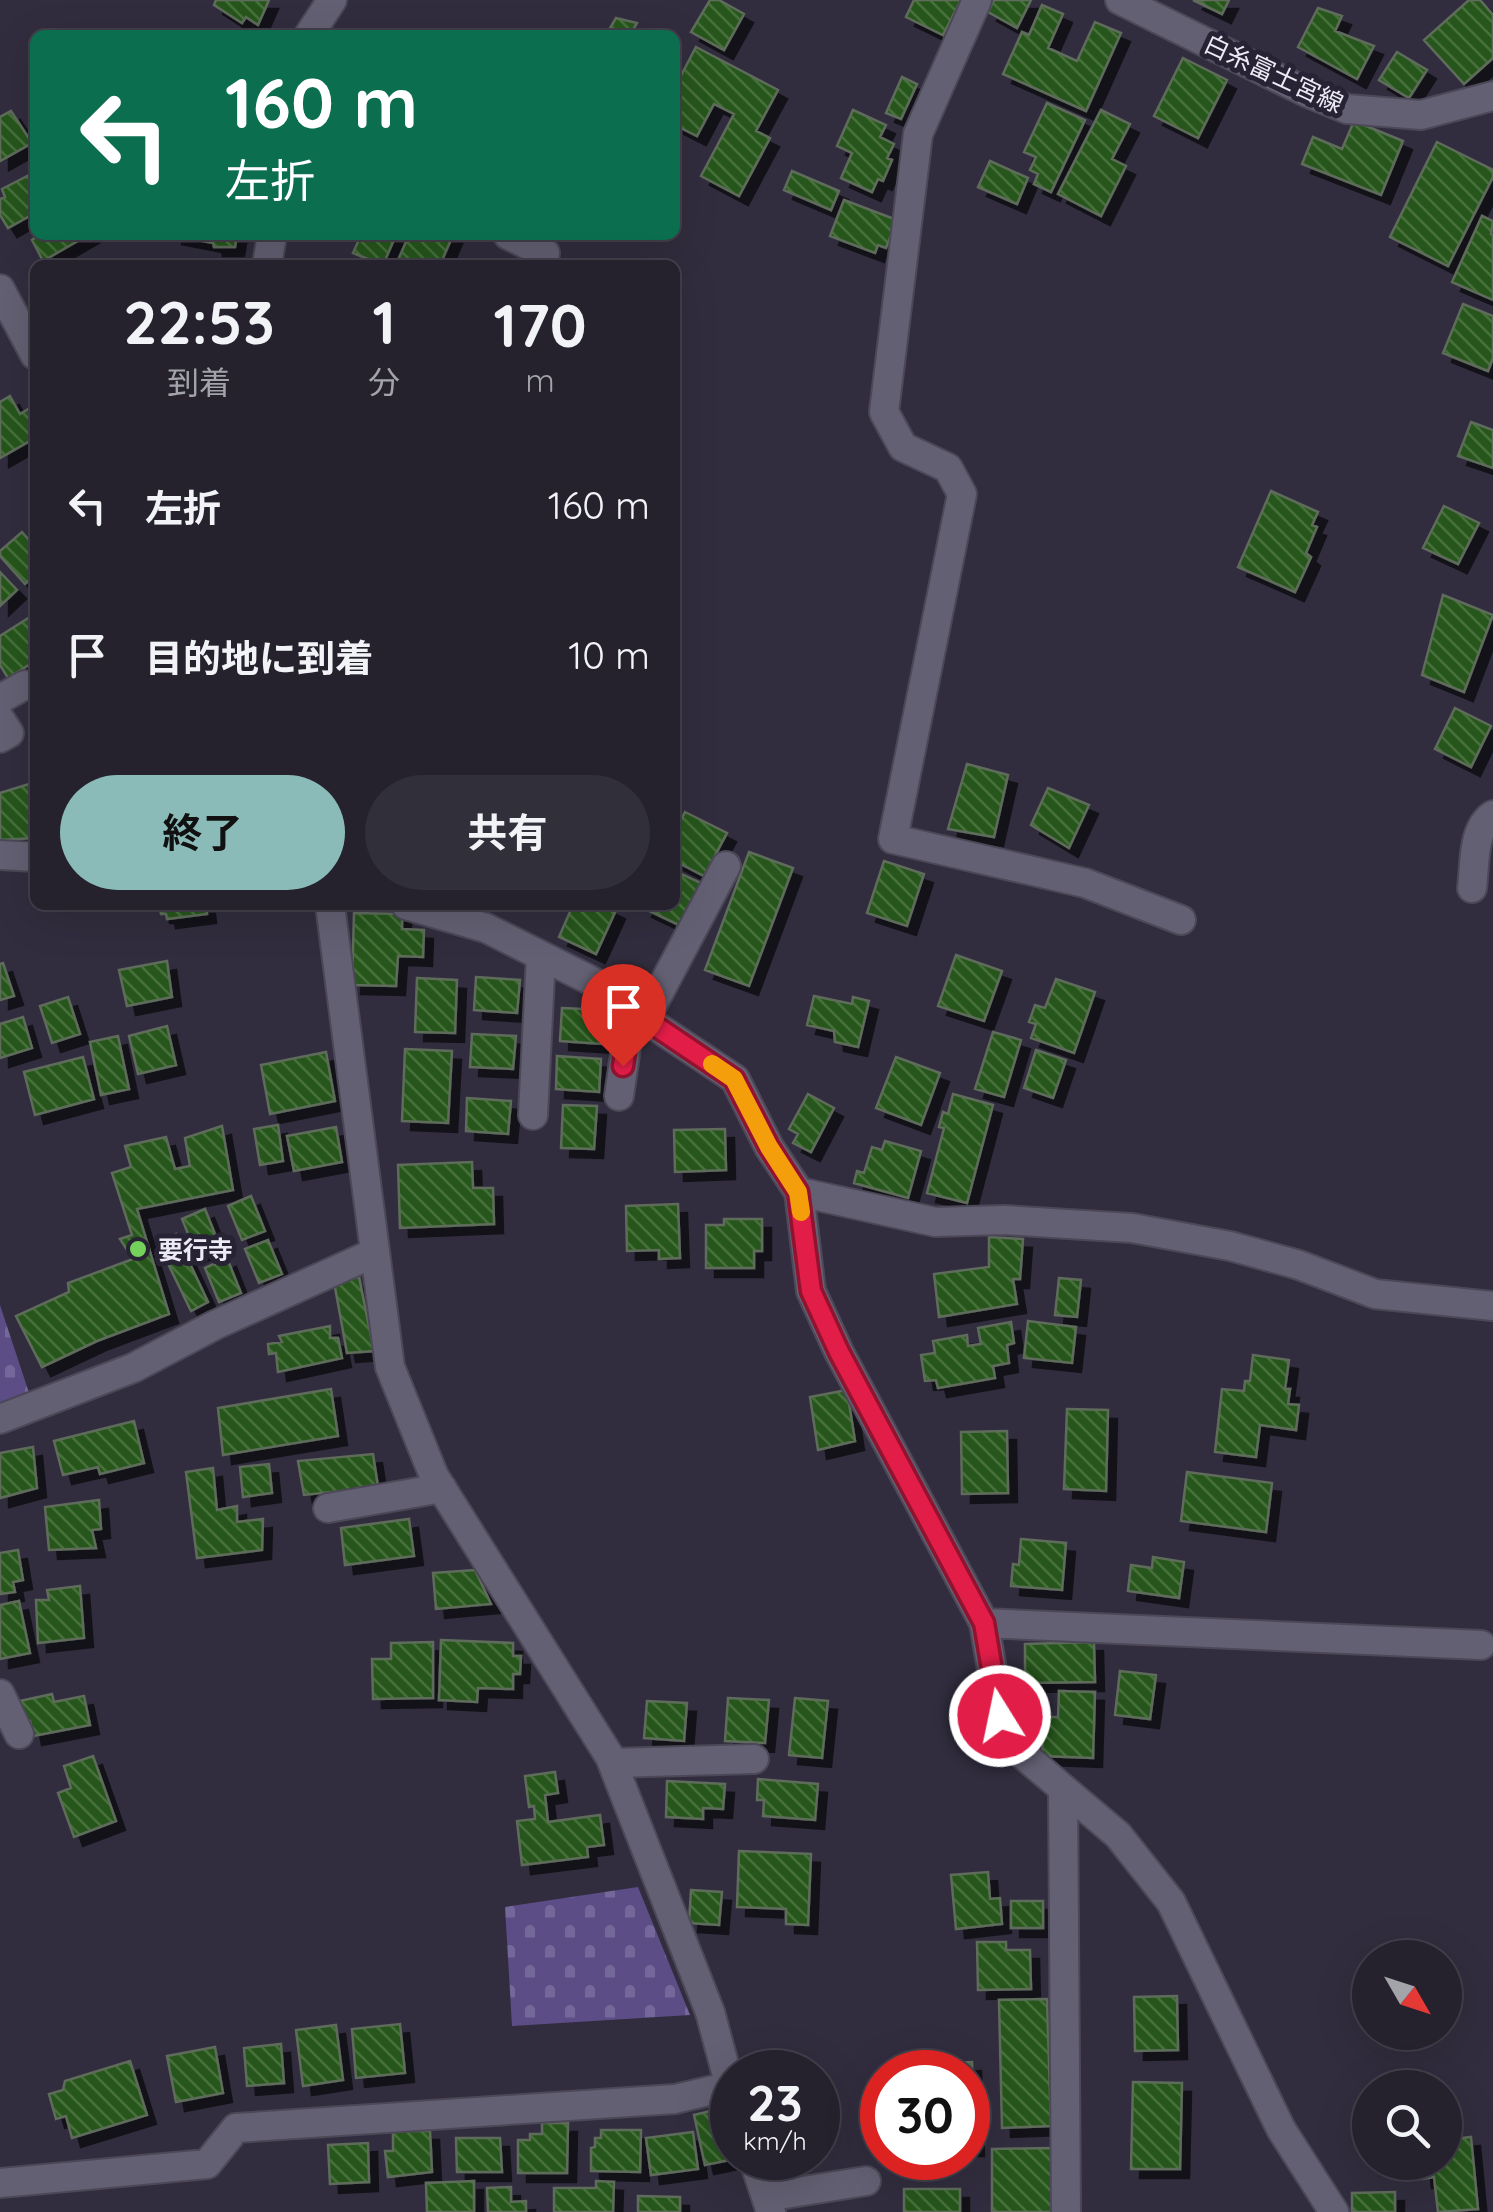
<!DOCTYPE html>
<html lang="ja">
<head>
<meta charset="utf-8">
<style>
	:root { --surface:#25222e; --page:#312f3a; --text:#f1f3f6; --muted:#a3a4aa; --line:#423f4a; --accent:#8bbbb9 }
	body { margin:0; font-family:Quicksand,"Noto Sans JP",sans-serif; background:var(--page); color:var(--text); height:100vh; display:flex; flex-direction:column; font-size:38px; white-space:nowrap }
	* { box-sizing:border-box; margin:0 }
	p { font-size:32px; color:var(--muted) }
	.icon { flex:none; width:55px; height:55px; fill:none; stroke:currentColor; stroke-width:2; stroke-linecap:round; stroke-linejoin:round }
	.map { position:relative; flex:1; overflow:hidden }
	.details { position:absolute; left:30px; top:260px; width:650px; height:650px; display:flex; flex-direction:column; background:var(--surface); border-radius:15px; box-shadow:0 10px 40px #0002,0 0 0 2px var(--line) }
	.details>* { flex:none }
	.banner { position:absolute; left:30px; top:30px; width:650px; height:210px; border-radius:15px; box-shadow:0 10px 40px #0002,0 0 0 2px var(--line); background:#0b6e4f; color:#fff; overflow:hidden }
	.needle { width:65px; rotate:129deg }
	.controls { position:absolute; left:1352px; top:1940px; display:grid; gap:20px }
	.controls a { display:grid; place-items:center; width:110px; height:110px; border-radius:50%; background:var(--surface); box-shadow:0 10px 40px #0002,0 0 0 2px var(--line); font-size:50px }
	.speed { position:absolute; left:710px; top:2050px; display:flex; gap:20px; font-size:50px; font-weight:700; text-align:center }
	.speed>* { display:grid; place-content:center; width:130px; height:130px; border-radius:50%; background:var(--surface); box-shadow:0 10px 40px #0002,0 0 0 2px var(--line); line-height:1 }
	.speed small { font-size:25px; font-weight:400 }
	.speed .limit { border:15px solid #d22; background:#fff; color:#111 }
	.pin { position:absolute; display:grid; place-items:center; width:85px; height:85px; color:#fff; margin:-102px -42px; border-radius:50% 50% 50% 0; rotate:-45deg; box-shadow:0 0 10px #0007 }
	.pin .icon { rotate:45deg }
	.me { position:absolute; width:110px; margin:-55px; rotate:350deg; stroke-linejoin:round; filter:drop-shadow(0 0 8px #0008) }
	.turn { display:flex; align-items:center; gap:35px; height:210px; padding:0 30px; font-size:45px }
	.turn .icon { width:130px; height:130px; stroke-width:2.5 }
	.turn b { display:block; font-size:70px; line-height:85px }
	.eta { display:flex; justify-content:space-evenly; align-items:center; height:170px; text-align:center }
	.eta b { font-size:60px; font-weight:700; line-height:70px }
	.primary-button { display:flex; gap:20px; margin-top:auto; padding:20px 30px }
	.primary-button a { flex:1; height:115px; border-radius:60px; background:var(--accent); color:#111; font-size:40px; font-weight:700; line-height:115px; text-align:center }
	.primary-button a+a { background:var(--page); color:var(--text) }
	ul { padding:0; list-style:none }
	li { display:flex; align-items:center; gap:30px; height:150px; padding:0 30px }
	li div { flex:1 }
	li b { display:block; font-size:38px }
	li em { font-style:normal }
	.map>svg:first-child { display:block }
</style>
</head>
<body>
<div class="map">
<svg width="1493" height="2212" viewBox="0 0 1493 2212">
	<defs>
		<pattern id="cemetery-stones" width="16" height="16" patternUnits="userSpaceOnUse" patternTransform="scale(2.5)"><rect width="16" height="16" fill="#5c4d87"/><path d="M2 7V4a2 2 0 0 1 4 0v3zM10 15v-3a2 2 0 0 1 4 0v3z" fill="#746799"/></pattern>
		<pattern id="building-back-hatch" width="6" height="6" patternUnits="userSpaceOnUse" patternTransform="scale(2.5)"><rect width="6" height="6" fill="#27571a"/><path d="M-1 5l2 2M0 0l6 6M5-1l2 2" fill="none" stroke="#466f3c"/></pattern>
		<filter id="shadow"><feDropShadow dx="9" dy="9" stdDeviation="0" flood-color="#0009"/></filter>
	</defs>
	<rect width="100%" height="100%" fill="#312d3e"/>
	<path fill="url(#cemetery-stones)" d="M0,1305l34,103 -34,9z
		M638,1887l52,128 -178,11 -7,-119z"/>
	<path fill="url(#building-back-hatch)" stroke="#5e6c5b" stroke-width="2.5" filter="url(#shadow)" d="M216,0h53l-11,25 -12,-8 -4,6 -28,-18z
		M710,0h9l25,14 -20,36 -33,-18z
		M914,0h47l-18,35 -37,-18z
		M994,0h37l-14,28 -29,-16z
		M1193,0h36l-7,14z
		M1469,0h11l13,15v43l-29,26 -40,-44z
		M1042,5l21,9 -15,34 29,13 18,-39 26,11 -35,78 -83,-37 19,-42 7,3z
		M1318,8l24,8 -7,15 39,15 -17,33 -59,-32z
		M616,18l21,5 -7,12h-24z
		M696,47l82,43 -22,41 14,7 -31,58 -38,-20 33,-62 -20,-10 -17,32 -22,-11v-38z
		M1397,52l30,18 -18,28 -30,-18z
		M1183,58l44,22 -29,58 -44,-22z
		M902,77l15,7 -16,35 -15,-6z
		M1047,103l38,17 -34,72 -17,-8 4,-10 -8,-4 6,-13 -12,-5z
		M853,110l33,15 -6,12 14,7 -7,14 5,2 -9,21 -5,-2 -6,13 -31,-14 11,-25 -15,-7z
		M1101,110l29,14 -18,35 14,7 -25,50 -43,-22z
		M11,111l21,32 -32,18v-44z
		M1354,121l49,20 -22,54 -79,-31 11,-27 29,12z
		M1437,142l56,28v7l-45,89 -58,-29z
		M990,161l38,17 -11,26 -39,-17z
		M792,171l47,20 -8,19 -47,-20z
		M35,172v41l-27,15 -8,-13v-16l5,-2 -3,-8z
		M844,200l53,20 -11,28 -8,-3 -3,8 -45,-17z
		M1482,216l11,5 -2,13 2,1v65l-41,-18z
		M39,235h49l-45,26 -11,-21z
		M172,235h65l-2,12h-21l-1,-4z
		M361,235h35l-13,30 -30,-12z
		M409,235h44l-13,30h-24l-17,-7z
		M1463,304l30,12v42l-5,13 -45,-18z
		M10,396l10,18 15,-9v33l-35,20v-56z
		M1471,422l22,8v38l-35,-12z
		M1271,491l47,21 -6,13 5,2 -11,26 5,4 -16,35 -57,-25z
		M1444,506l35,17 -21,41 -35,-16z
		M22,532l13,15v28l-10,9 -25,-28v-5z
		M0,572l17,18 -17,16z
		M1443,595l50,20 -29,77 -42,-17z
		M30,617l5,8v36l-27,17 -8,-13v-29z
		M1455,708l36,18 -20,41 -36,-18z
		M967,764l41,11 -14,62 -46,-8z
		M29,784l6,18v36l-35,2v-47z
		M1048,788l41,17 -20,43 -38,-23z
		M685,812l42,21 -23,43 -29,-15v-29z
		M749,852l44,16 -44,118 -44,-16z
		M884,861l40,13 -17,52 -40,-13z
		M677,872l24,11 -20,43 -38,-18 2,-3h30v-28z
		M159,905h47l1,9 -40,5 -1,-5h-5z
		M573,905h32l11,5 -20,44 -37,-17z
		M354,913l48,1v15l22,1 -1,27 -25,-1 -2,30 -44,-1z
		M956,955l46,16 -18,50 -46,-15z
		M167,961l5,36 -45,9 -8,-36z
		M3,963l11,33 -14,4v-36z
		M476,977l44,3 -3,33 -43,-3z
		M417,978l40,2 -2,53 -40,-1z
		M1056,979l39,13 -21,61 -43,-15 5,-14 -7,-2 6,-17 10,3z
		M814,996l38,8 1,-7 16,4 -11,46 -23,-5 -1,-11 -27,-6z
		M68,997l12,37 -28,9 -12,-37z
		M562,1008l43,2 -2,34 -43,-3z
		M23,1017l9,31 -32,10v-34z
		M167,1026l9,39 -38,9 -9,-38z
		M993,1032l28,8 -17,57 -29,-8z
		M472,1034l44,2 -3,33 -43,-2z
		M118,1036l11,53 -28,6 -11,-53z
		M405,1049l47,2 -4,72 -46,-2z
		M1036,1050l30,10 -13,38 -29,-10z
		M326,1052l9,49 -65,13 -9,-49z
		M557,1056l44,3 -2,33 -43,-3z
		M83,1057l11,42 -59,16 -11,-43z
		M896,1057l44,16 -19,52 -45,-17z
		M808,1094l26,14 -23,44 -18,-9 5,-9 -9,-5z
		M953,1094l40,11 -26,98 -40,-10 17,-65 -5,-1 4,-15 5,2z
		M467,1098l44,3 -3,33 -42,-3z
		M563,1105l34,1 -3,43 -33,-1z
		M278,1125l5,36 -23,4 -6,-36z
		M222,1126l11,64 -96,19 32,105 -72,27 -55,26 -26,-51 53,-24 -1,-9 65,-24 -13,-20 12,-4 -20,-62 19,-6 -6,-21 41,-9 9,32 15,-3 -5,-28z
		M336,1127l6,35 -48,9 -7,-35z
		M725,1129l1,41 -51,2 -1,-42z
		M885,1141l36,10 -13,47 -54,-15 3,-12 7,2 8,-26 10,3z
		M472,1162l1,26h20l1,36 -94,4 -2,-63z
		M251,1196l14,35 -23,9 -14,-34z
		M678,1204l2,54 -21,1v-9l-32,1 -1,-45z
		M205,1209l14,35 -23,9 -14,-34z
		M724,1219h38v32h-8v17h-48v-43h18z
		M176,1234l32,68 -17,9 -33,-68z
		M989,1237l34,2 -3,40h-7l4,25 -78,13 -5,-43 55,-7z
		M268,1240l14,34 -23,9 -14,-34z
		M227,1258l14,35 -22,9 -14,-34z
		M359,1277l15,74 -27,2 -13,-71z
		M1059,1278l22,2 -4,37 -22,-2z
		M1028,1321l48,6 -4,36 -48,-5z
		M1011,1322l3,21 -7,2 2,18 -16,3 2,12 -57,10 -2,-8 -11,1 -4,-26 14,-2 -2,-12 34,-6 1,11 13,-2 -3,-16z
		M330,1326v12h8l4,20 -64,14 -2,-19 -7,1 -1,-10 14,-2 -3,-6z
		M1253,1355l36,5 -4,29h5l-2,15 11,1 -3,25 -36,-5 -4,32 -41,-5 7,-63 22,2 1,-10h5z
		M331,1389l7,47 -115,19 -5,-47z
		M847,1390l8,51 -37,9 -8,-53z
		M1067,1409l41,1 -2,81 -42,-2z
		M134,1421l10,42 -44,11 -2,-7 -35,8 -9,-34z
		M1007,1431l1,62 -46,1 -1,-62z
		M33,1447l4,41 -37,10v-45z
		M373,1454l5,33 -74,8 -6,-34z
		M269,1464l3,29 -29,4 -3,-30z
		M213,1468l4,42 20,-4v16l26,-3 -1,31 -65,8 -11,-86z
		M1187,1472l85,11 -6,49 -85,-11z
		M99,1500l2,29 -9,1 4,18 -47,2 -4,-43z
		M409,1519l5,37 -69,9 -4,-37z
		M1021,1539l45,4 -4,47 -51,-4 2,-22 6,1z
		M18,1550l5,30 -10,2 2,10 -15,2v-41z
		M1153,1557l31,5 -5,36 -51,-7 3,-26 21,3z
		M475,1570l16,34 -55,5 -3,-36z
		M80,1586l4,52 -46,5 -2,-43h13l-2,-10z
		M19,1601l11,52 -30,6v-54z
		M441,1640l72,3v13h8l-1,18h-7v15l-35,-1 -1,14 -38,-2z
		M433,1642v56l-60,1 -1,-40h19v-16z
		M1094,1642l1,40 -70,1v-39z
		M1120,1671l36,4 -6,44 -35,-4z
		M1059,1691l36,1 -2,66 -51,-2 1,-20 -10,-1 1,-18h24z
		M52,1694l2,8 30,-6 6,29 -57,11 -3,-15 -6,1 -4,-21z
		M728,1698l41,2 -4,43 -40,-2z
		M795,1698l33,3 -6,57 -33,-3z
		M647,1701l40,2 -3,38 -40,-3z
		M93,1756l23,65 -42,16 -16,-44 13,-5 -7,-22z
		M555,1772l3,21 -13,2 3,27 52,-7 4,30 -17,2 1,10 -66,8 -5,-44 18,-2 -1,-13 -5,1 -4,-31z
		M758,1779l60,5 -3,36 -52,-4 1,-16h-7z
		M667,1781l58,3 -2,25 -20,-1v11l-37,-2z
		M739,1851l72,3 -3,71 -22,-1v-15l-49,-2z
		M988,1872l2,27 10,-1 2,26 -46,5 -5,-54z
		M691,1890l31,2 -3,33 -30,-2z
		M1011,1901h32v27h-32z
		M977,1942h29v8h24l1,39 -53,1z
		M1177,1996l1,54 -43,1 -1,-54z
		M1047,1999l4,127 -49,2 -3,-128z
		M400,2024l5,49 -49,5 -4,-49z
		M336,2025l7,55 -40,6 -7,-56z
		M281,2044l3,39 -37,3 -3,-38z
		M215,2047l8,46 -47,9 -9,-46z
		M130,2061l17,54 -75,23 -6,-22 -10,3 -7,-25 14,-4 2,-9z
		M972,2062l3,85h-7v-75h-39l-1,-8z
		M1133,2082l49,1 -2,86h-49z
		M723,2108l9,50 3,1 -30,6 -11,-50z
		M542,2123h26l-1,50h-49v-33h12v-6h12z
		M601,2130h40l-1,42 -49,-1v-23l4,-1v-9h6z
		M393,2131h37l2,41 -44,5 -3,-26h8z
		M693,2132l5,37 -47,6 -5,-37z
		M1471,2137l7,72 -40,3 -4,-35 -11,2 -2,-17h24v-22z
		M456,2138h44l2,34h-45z
		M368,2143l1,39 -39,2 -2,-39z
		M1054,2148l-2,64h-60v-63z
		M474,2181v31h-47l-1,-29z
		M596,2181l18,1 -1,30h-59v-24h42z
		M511,2187v15l15,-1v11h-38l-1,-24z
		M904,2189h56v23h-56z
		M1395,2192v20h-43v-19z
		M638,2196l42,1v15h-42z"/>
	<g fill="none" stroke-linecap="round" stroke-linejoin="round">
		<g stroke="#4c4857" stroke-width="32">
			<path id="minor" d="M977,0l-59,134 -34,278 19,35 45,21 14,26 -69,345 192,44 96,37
				M309,35l23,-35
				M508,235l37,18
				M267,265l5,-30
				M0,289l35,66
				M0,699l25,-14
				M0,719l9,14 -9,5
				M0,855l35,2
				M1472,888c3,-23 0,-59 21,-73
				M330,905l60,462 44,109 176,281 100,255 22,82
				M406,905l80,23 134,67 25,24 90,60 34,68 30,45 12,99 28,61 145,271 16,93 21,37 97,82 53,67 110,227 53,83
				M645,1019l81,-153
				M619,1096l13,-90
				M533,1115l8,-159
				M799,1192l136,30 69,-2 128,8 98,18 69,19 76,29 118,12
				M0,1419l133,-51 82,-43 159,-72
				M328,1508l114,-20
				M984,1623l497,22
				M0,1694l19,40
				M613,1763l141,-4
				M1063,1790l3,422
				M753,2158l18,54
				M0,2183l207,-19 29,-36 439,-29 55,-13
				M766,2197l100,-16"/>
		</g>
		<g stroke="#4c4857" stroke-width="32">
			<path id="secondary" d="M1120,0l186,92 41,17 74,6 72,-19"/>
		</g>
		<use href="#minor" stroke="#636073" stroke-width="28"/>
		<use href="#secondary" stroke="#636073" stroke-width="28"/>
	</g>
	<g fill="none" stroke-linecap="round" stroke-linejoin="round">
		<g stroke="#92132f" stroke-width="25">
			<path id="route" d="M623,1066l9,-60 13,13 89,60 35,68 29,45 13,99 28,61 145,271 16,93"/>
		</g>
		<use href="#route" stroke="#e11d48" stroke-width="18"/>
		<path stroke="#f59e0b" stroke-width="18" d="M712,1064l22,15 35,68 29,45 3,20"/>
	</g>
	<circle fill="#74d25b" stroke="#272334" stroke-width="4" cx="138" cy="1249" r="10"/>
	<g text-anchor="middle" dominant-baseline="central" stroke-width="10" stroke-linejoin="round" paint-order="stroke">
		<g font-size="25" fill="#eceaf5" stroke="#272334">
			<text transform="translate(1274 73) rotate(25)">白糸富士宮線</text>
		</g>
		<g font-size="25" font-weight="bold" fill="#eceaf5" stroke="#272334" text-anchor="start">
			<text x="158" y="1249">要行寺</text>
		</g>
	</g>
</svg>
<div class="controls">
<a><svg class="needle" viewBox="-14 -14 28 28"><path d="M0-13l5 13h-10z" fill="#e53935"/><path d="M0 13l5-13h-10z" fill="#a3a4aa"/></svg></a>
<a><svg class="icon" aria-label="search" viewBox="0 0 24 24"><circle cx="10" cy="10" r="6"/><path d="M15 15l6 6"/></svg></a>
</div>
<div class="speed"><div>23<small>km/h</small></div><div class="limit">30</div></div>
<div class="pin" style="left:623px;top:1066px;background:#d93025"><svg class="icon" aria-label="arrive" viewBox="0 0 24 24"><path d="M6 21V4h12l-3 4 3 4H6"/></svg></div>
<svg class="me" style="left:1000px;top:1716px" viewBox="-20 -20 40 40"><circle r="17" fill="#e11d48" stroke="#fff" stroke-width="3"/><path d="M0-11L8 9 0 5-8 9z" fill="#fff"/></svg>
<div class="banner">
<div class="turn"><svg class="icon" aria-label="left" viewBox="0 0 24 24"><path d="M17 20v-9H6M10 6l-5 5 5 5"/></svg><div><b>160 m</b>左折</div></div>
</div>
<section class="details">
<div class="eta">
<div><b>22:53</b><p>到着</p></div>
<div><b>1</b><p>分</p></div>
<div><b>170</b><p>m</p></div>
</div>
<ul>
<li><svg class="icon" aria-label="left" viewBox="0 0 24 24"><path d="M17 20v-9H6M10 6l-5 5 5 5"/></svg><div><b>左折</b></div><em>160 m</em></li>
<li><svg class="icon" aria-label="arrive" viewBox="0 0 24 24"><path d="M6 21V4h12l-3 4 3 4H6"/></svg><div><b>目的地に到着</b></div><em>10 m</em></li>
</ul>
<div class="primary-button"><a>終了</a><a>共有</a></div>
</section>
</div>
</body>
</html>
